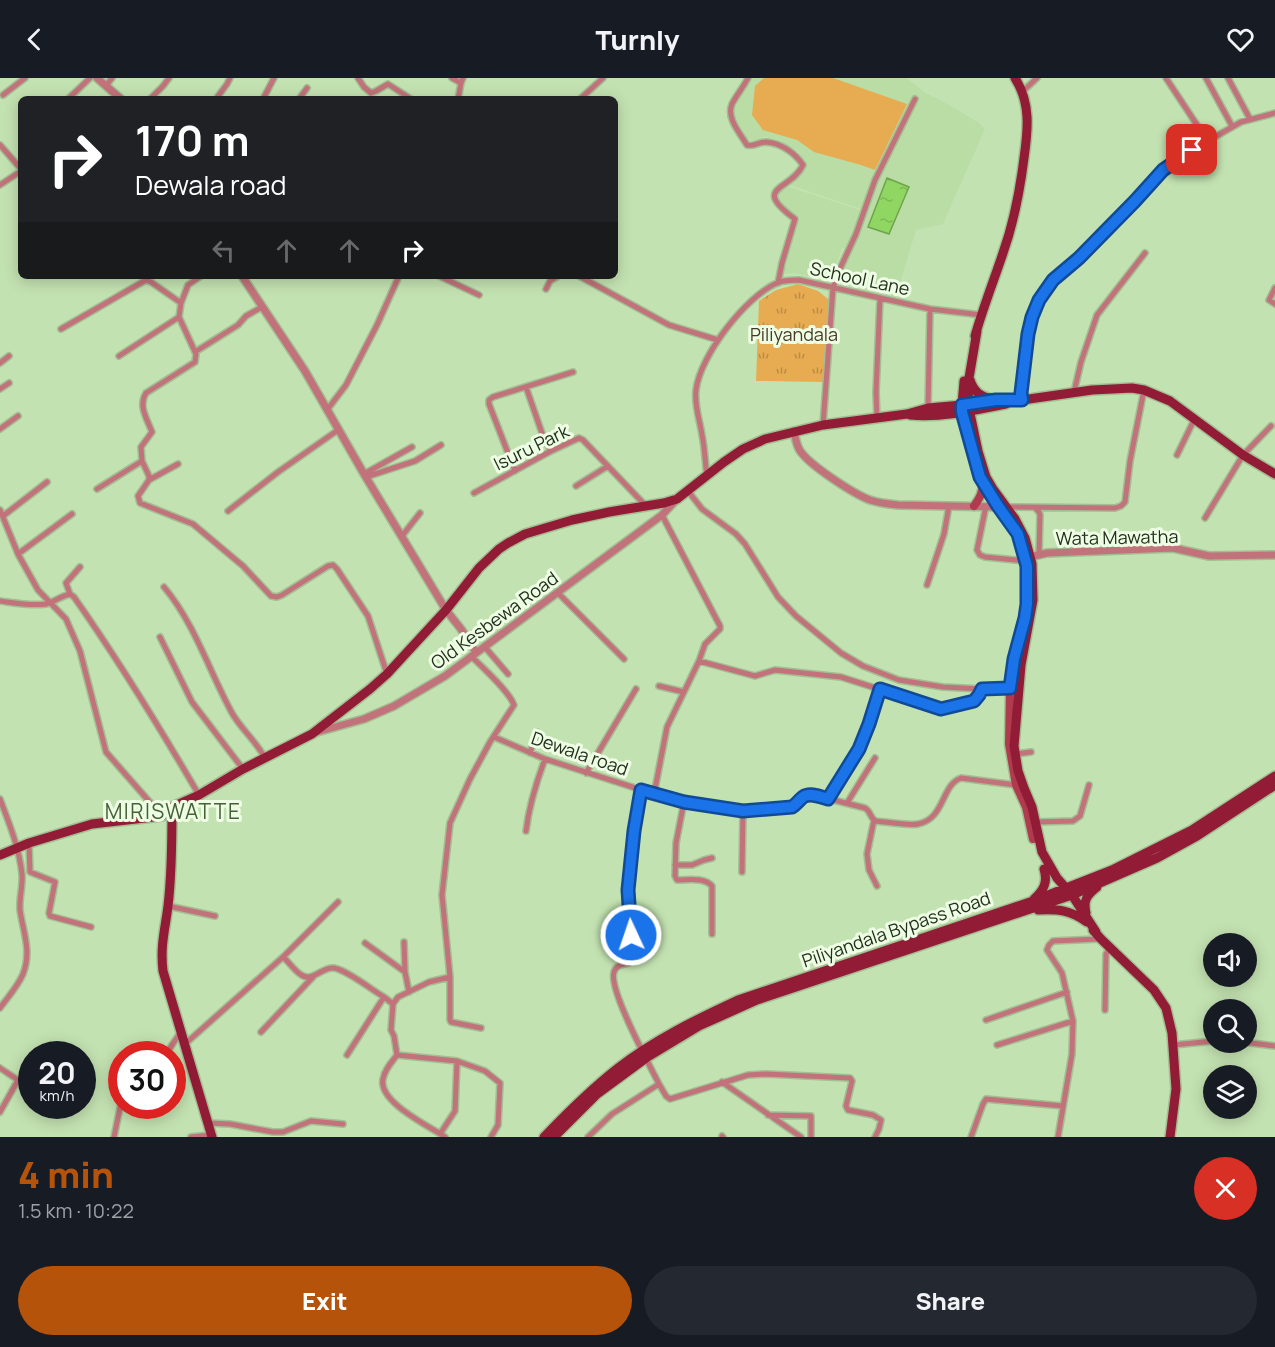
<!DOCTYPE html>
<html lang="en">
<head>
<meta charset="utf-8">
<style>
	:root { --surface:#171b24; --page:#242831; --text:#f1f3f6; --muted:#9ea1a6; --accent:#b45309 }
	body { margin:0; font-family:Manrope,sans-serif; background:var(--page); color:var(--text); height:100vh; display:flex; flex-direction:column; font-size:22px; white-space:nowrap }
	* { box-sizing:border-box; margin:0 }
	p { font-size:20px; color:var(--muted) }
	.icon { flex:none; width:33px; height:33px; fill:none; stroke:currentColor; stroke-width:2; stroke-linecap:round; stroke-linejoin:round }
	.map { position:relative; height:1059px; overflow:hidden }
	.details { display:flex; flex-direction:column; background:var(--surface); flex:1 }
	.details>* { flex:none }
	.banner { position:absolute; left:18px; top:18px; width:600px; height:183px; border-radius:9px; box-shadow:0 3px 15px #0003; background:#202124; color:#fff; overflow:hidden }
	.buttons { position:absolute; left:1203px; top:855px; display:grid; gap:12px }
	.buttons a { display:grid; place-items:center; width:54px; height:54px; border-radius:50%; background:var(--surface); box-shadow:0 3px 15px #0003; font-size:30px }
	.speed { position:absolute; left:18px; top:963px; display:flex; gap:12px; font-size:30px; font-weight:700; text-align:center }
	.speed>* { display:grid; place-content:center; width:78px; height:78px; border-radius:50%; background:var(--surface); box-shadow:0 3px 15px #0003; line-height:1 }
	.speed small { font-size:15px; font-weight:400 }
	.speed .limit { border:9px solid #d22; background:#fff; color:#111 }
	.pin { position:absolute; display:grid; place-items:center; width:51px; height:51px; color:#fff; margin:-26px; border-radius:12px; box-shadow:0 3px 9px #0006 }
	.me { position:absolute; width:66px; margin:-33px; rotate:357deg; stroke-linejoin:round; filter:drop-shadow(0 0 4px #0008) }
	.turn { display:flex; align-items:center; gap:21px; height:126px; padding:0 18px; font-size:27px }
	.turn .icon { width:78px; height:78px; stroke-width:2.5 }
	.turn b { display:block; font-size:42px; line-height:51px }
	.lanes { display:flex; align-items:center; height:57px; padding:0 18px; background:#0003; justify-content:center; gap:30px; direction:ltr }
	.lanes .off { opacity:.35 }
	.round { display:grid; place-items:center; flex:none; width:63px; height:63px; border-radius:32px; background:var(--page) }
	.overview { display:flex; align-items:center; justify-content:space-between; height:102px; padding:0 18px }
	h1 { font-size:36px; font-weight:800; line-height:45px; color:var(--accent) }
	.action { display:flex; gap:12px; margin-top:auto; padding:12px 18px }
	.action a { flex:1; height:69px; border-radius:36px; background:var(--accent); color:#fff; font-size:24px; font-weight:800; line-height:69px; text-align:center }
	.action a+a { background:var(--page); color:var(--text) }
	header { display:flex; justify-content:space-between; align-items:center; height:78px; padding:0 18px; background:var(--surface); font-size:27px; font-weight:800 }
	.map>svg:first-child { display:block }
</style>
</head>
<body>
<header><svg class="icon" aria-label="back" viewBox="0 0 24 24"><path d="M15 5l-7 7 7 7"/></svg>Turnly<svg class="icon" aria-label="heart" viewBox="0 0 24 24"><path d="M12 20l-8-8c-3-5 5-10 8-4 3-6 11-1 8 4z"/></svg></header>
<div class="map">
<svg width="1275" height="1059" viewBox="0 0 1275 1059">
	<defs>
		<pattern id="park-tufts" width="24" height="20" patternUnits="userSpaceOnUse" patternTransform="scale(1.5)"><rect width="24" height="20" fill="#e7ab52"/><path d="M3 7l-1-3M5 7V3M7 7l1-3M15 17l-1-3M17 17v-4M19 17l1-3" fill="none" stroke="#bb8c43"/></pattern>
		<pattern id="water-ripples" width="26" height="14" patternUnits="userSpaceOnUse" patternTransform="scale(1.5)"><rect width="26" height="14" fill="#90d662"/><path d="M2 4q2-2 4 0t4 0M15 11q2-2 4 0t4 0" fill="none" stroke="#7cb854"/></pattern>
	</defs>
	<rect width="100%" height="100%" fill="#c3e2b1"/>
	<path fill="#b9dda4" d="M751,0h156l17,14 29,15 26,16 6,6 -42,95 -27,6 -20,67 -57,-14v-7l11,-20 -2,-1 19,-44 -80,-27 13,-8 3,-5 3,-6 -3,-7 -5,-7 -22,-12 -12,-2 -10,5 -7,-4 -12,-21 -1,-8z
		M786,108l77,25 -15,38 -6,-1 -11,30 -12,-3 -7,2 -18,-4 -11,1 17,-57 -9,-5 -13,-13 2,-9z"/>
	<path fill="url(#park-tufts)" d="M798,206l20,7 15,12 -8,79 -69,-1 3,-80 17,-11z"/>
	<path fill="#e7ab52" d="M764,0h69l74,26 -32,66 -14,-5 -47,-13 -17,-12 -34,-10 -11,-15 3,-29z"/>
	<path fill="url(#water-ripples)" stroke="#6fa44d" stroke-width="1.5" d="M887,100l22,9 -20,47 -21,-7z"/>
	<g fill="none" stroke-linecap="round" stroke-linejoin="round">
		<g stroke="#a3be93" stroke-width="8">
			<path id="minor" d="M358,0l6,9 7,6 5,-2 12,-7 23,15
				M452,0l9,5
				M748,0c-4,8 -12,18 -16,26 -6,14 8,29 15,41 7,2 11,-3 19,-3 15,1 29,11 37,23 -12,26 -53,21 -8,54l-13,44 -4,20
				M1166,0l33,50 7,13
				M1206,0l26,48
				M1228,0l22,41
				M106,8l6,-8
				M1022,14l15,-14
				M3,17l22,-17
				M68,21l22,-21
				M150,21l13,-13 6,-8
				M216,21l11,-15 3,-6
				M263,21l11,-21
				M299,21l8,-11
				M458,21l3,-16 2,-5
				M580,21l23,-21
				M0,67l21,24
				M0,107l21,-14
				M201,198l-13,9 -7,18 -2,14 17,37 -1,8 -49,31c-8,13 1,26 6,39l-11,15 1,14 7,15v4l-11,16 2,7 53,21 50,42 28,30 6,1 5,-2 46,-29 5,-1 4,4 31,47 19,58
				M439,198l40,19
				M579,198l90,49 49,15
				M1275,210l-6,12 6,4
				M546,211l4,-8 8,-5
				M61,251l85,-49 5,2 30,21
				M195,274l43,-27 8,-9 16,-9
				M119,278l60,-39
				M0,285l9,-7
				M526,309l17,49 8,15
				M0,311l9,-6
				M1074,314l7,-30 16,-47 48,-62
				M1022,322l-1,-7 7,-59 4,-17 7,-17 14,-20 26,-22 56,-57 28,-31 29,-20 49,-28 34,-9
				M928,330l2,-99
				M327,332l19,-25 31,-60 22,-49
				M877,340l-1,-26 4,-93
				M823,347l10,-137 5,-15 18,-39 19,-54 40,-81
				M0,351l18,-13
				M1177,377l18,-37
				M515,393l-26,-67v-4l4,-3 80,-25
				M364,396l48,-27
				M707,398c-2,-13 -2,-27 -5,-41 -2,-14 -8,-30 -6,-45 4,-34 49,-93 81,-107 7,-3 15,-3 22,-3l131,29 52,6
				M366,399l49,-16 26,-16
				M149,402l29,-16
				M576,408l32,-20
				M97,411l45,-28
				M688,413l14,18 34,25 9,10 33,53 18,19 45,37 22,13 36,14 44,7 39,2
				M474,415l77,-42 28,-13 4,2 63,66
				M986,428l-9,44 3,5 5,2 40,4
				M1007,429l108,1 6,-2 4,-4 5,-41 14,-71
				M1035,430l4,4 1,3 -1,40
				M0,432l18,44 20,36 28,29 14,32 26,101 56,64
				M228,433l50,-39 60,-42
				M3,438l44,-34
				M1205,440l38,-63 28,-29
				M402,458l18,-23
				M18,476l54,-40
				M927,507l17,-51 5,-28
				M164,509c31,37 45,84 68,126 9,16 24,28 33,45
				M557,514l67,67
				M70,516l-4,-11 14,-16
				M0,523c15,2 31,5 46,3 8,-2 15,-8 24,-10l4,3c45,64 86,131 125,198
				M160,559l32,65 51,67
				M484,568l24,28
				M471,578c12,12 38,35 43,49l-24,37 -20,37 -20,44 -8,72 8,82v43l1,2 30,6
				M699,583l56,15 20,-6 66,7 100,32 33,-8 5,-6 3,-6 29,-1
				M659,608l25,6
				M494,659l51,22 109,35 30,8 59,9 49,-4c7,-2 9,-11 18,-13l55,14c6,3 5,11 11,13 10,1 34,5 42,3 27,-5 23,-39 43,-46l55,7 3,-1
				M530,675l7,-21
				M1016,676l15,-2
				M586,695l50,-84
				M654,716l13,-67 32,-66 6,-17 15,-15v-3l-58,-111
				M0,721c9,24 19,48 22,75 1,12 -3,24 -2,36 3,22 12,41 3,64 -5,12 -15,23 -23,34
				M828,721l31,-50 10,-25 11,-35
				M684,724l-8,41 -1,33 2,4c12,0 27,-3 35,6v48
				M847,725l28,-45
				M874,742l-7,34 2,16 8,16
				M1035,744l38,-1 7,-5 9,-31
				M526,753c3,-25 10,-48 19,-72
				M29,765l1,29 25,10 -6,31 1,3 41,11
				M675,787h17l12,-5 8,-2
				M742,794l1,-61
				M168,828l47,10
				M404,864l1,30
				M365,865l40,29 4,20
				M283,879l55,-55
				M1105,932l1,-56 4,-6
				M986,942l81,-28
				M261,954l52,-55
				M1243,964l32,4
				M185,966l98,-87c6,5 11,13 17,17 12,10 22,-8 34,-6 13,2 38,22 50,29
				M997,967l76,-24
				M1173,967l41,-4
				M166,976l14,-21
				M347,977l37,-58 9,7
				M397,977l60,6 28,10 15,12 -2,42 -7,12
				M0,990l18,12 -18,32
				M722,1004l79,55
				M659,1006l7,12 4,3 78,-24 18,-1 84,4 2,3 -6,25 2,4 25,5 8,5 -2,9 -4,8
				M768,1037l43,1v21
				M208,1045l22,1 43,8h10l28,-11 32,3
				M440,1056l15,-23 2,-50
				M722,1058l1,1
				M114,1059l8,-39
				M191,1059l20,-2
				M445,1059c-16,-11 -67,-35 -62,-58 2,-10 8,-16 14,-24l-3,-19 -3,-6 2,-26 5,-7 31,-15 21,-5
				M588,1059l24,-23 47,-30c-9,-18 -51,-95 -45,-112 2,-7 8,-7 15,-9l3,-5 -4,-68 6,-59 7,-41
				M971,1059l12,-33 3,-5 77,7
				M1058,1059l14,-83 1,-33 -11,-48 -15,-23 2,-5 4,-4 46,-2"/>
		</g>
		<g stroke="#a3be93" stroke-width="10">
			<path id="tertiary" d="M97,0l24,21
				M242,198l63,95 59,103 82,136 15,19 15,23
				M794,353c1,6 2,12 5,18 8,15 55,45 71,51 9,3 18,4 28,5l105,2
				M1030,479l17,-4 126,-5 36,8 66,-1
				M317,654l47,-13 30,-13 51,-30 217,-161 13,-14"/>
		</g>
		<g stroke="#a3be93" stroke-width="11">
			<path id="secondary" d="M974,428c6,-8 9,-14 9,-24
				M998,428l20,28 9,32v38l-2,14 -11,41 -4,29 -1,56 7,41 10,22 7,32"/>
		</g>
		<g stroke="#a3be93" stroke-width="12">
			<path id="primary" d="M977,253l-8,47 -1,26 10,47 8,26 7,12 22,30 10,19 7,26 1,36 -12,65 -7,81 4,25 6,17 8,19 10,45 15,26 15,17 24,37
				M975,258c8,-28 19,-56 28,-83 11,-31 17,-63 21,-95 4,-28 7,-55 -9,-80
				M970,302c4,12 10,16 22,19
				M964,303l-2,24 7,30
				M910,337c33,3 65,-5 96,-11
				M172,729c0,33 0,66 -4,99 -3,24 -8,40 -5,65l49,166
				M0,777l29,-12 63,-19 70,-8 3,-6 34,-15 44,-26 69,-35 58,-45 17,-15 59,-64 33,-42 20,-19 9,-6 17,-9 47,-14 37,-8 55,-9 13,-4 47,-37 19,-13 22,-10 58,-14 84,-11 21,-6 34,-3 34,-5h26l70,-10 40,-2 12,2 26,11 73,54 32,19
				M1034,821c10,-9 14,-17 10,-30
				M1038,832c21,-1 32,0 49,12
				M1086,835c-3,-13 1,-18 11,-26
				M1093,852l8,9 53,51 12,18 6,25 4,56 -6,48
				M544,1059c23,-24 47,-48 74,-69 36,-28 79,-49 120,-68l295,-99 79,-31 80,-40 83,-54
				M554,1059l43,-43 49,-36 53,-32 58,-26 315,-105 85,-37 40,-22 78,-51"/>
		</g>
		<use href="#minor" stroke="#c2727a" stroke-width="5"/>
		<use href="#tertiary" stroke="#c2727a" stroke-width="7"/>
		<use href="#secondary" stroke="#b03a4e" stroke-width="8"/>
		<use href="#primary" stroke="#921b36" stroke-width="9"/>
	</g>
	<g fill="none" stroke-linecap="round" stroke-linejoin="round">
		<g stroke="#114b97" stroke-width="15">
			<path id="route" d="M631,857l-3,-45 6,-59 7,-41 43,12 59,9 49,-4c5,-3 6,-6 11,-10 7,-5 18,0 25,2l31,-50 10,-25 11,-35 61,20 33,-8 5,-6 3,-6 28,-1 4,-29 11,-41 2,-14v-38l-9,-32 -20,-28 -18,-29 -18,-65v-7l34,-5h26l-1,-7 7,-59 4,-17 7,-17 14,-20 26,-22 56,-57 28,-31 29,-20"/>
		</g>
		<use href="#route" stroke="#1a73e8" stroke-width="10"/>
	</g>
	<g text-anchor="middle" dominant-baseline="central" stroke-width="6" stroke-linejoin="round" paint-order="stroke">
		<g font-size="18" fill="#232f1c" stroke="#eefee5">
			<text transform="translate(860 200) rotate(12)">School Lane</text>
			<text transform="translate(531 369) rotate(-26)">Isuru Park</text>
			<text transform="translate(1117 459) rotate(-1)">Wata Mawatha</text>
			<text transform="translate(494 542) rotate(-36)">Old Kesbewa Road</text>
			<text transform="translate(580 675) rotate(19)">Dewala road</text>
			<text transform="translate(896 851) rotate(-19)">Piliyandala Bypass Road</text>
		</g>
		<g font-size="18" fill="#483924" stroke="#eefee5">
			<text x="794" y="256">Piliyandala</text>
		</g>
		<g font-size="21" letter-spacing="1.5" fill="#466135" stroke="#eefee5">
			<text x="173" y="733">MIRISWATTE</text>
		</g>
	</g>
</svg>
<div class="buttons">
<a><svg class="icon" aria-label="sound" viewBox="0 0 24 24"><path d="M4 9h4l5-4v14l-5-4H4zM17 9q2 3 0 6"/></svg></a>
<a><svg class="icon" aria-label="search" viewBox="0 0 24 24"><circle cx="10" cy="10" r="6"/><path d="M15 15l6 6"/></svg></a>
<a><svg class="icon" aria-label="layers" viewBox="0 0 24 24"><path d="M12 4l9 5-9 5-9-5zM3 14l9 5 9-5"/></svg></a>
</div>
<div class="speed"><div>20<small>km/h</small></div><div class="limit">30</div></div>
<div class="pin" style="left:1192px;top:72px;background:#d93025"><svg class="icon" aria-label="arrive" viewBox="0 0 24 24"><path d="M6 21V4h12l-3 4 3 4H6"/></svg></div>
<svg class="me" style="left:631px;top:857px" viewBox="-20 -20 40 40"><circle r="17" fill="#1a73e8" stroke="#fff" stroke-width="3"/><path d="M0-11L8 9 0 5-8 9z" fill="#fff"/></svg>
<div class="banner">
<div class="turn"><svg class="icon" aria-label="right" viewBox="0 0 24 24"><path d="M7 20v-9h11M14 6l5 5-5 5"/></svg><div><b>170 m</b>Dewala road</div></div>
<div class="lanes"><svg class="icon off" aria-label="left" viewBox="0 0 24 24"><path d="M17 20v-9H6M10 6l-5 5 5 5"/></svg><svg class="icon off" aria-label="ahead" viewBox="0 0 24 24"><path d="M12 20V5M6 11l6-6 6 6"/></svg><svg class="icon off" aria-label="ahead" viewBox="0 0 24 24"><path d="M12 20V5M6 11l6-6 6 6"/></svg><svg class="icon" aria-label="right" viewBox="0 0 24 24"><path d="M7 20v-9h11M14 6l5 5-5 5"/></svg></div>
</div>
</div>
<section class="details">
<div class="overview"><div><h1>4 min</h1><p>1.5 km · 10:22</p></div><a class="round" style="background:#d93025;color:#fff"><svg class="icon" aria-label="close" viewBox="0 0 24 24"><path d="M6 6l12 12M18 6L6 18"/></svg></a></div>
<div class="action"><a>Exit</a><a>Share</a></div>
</section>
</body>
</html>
